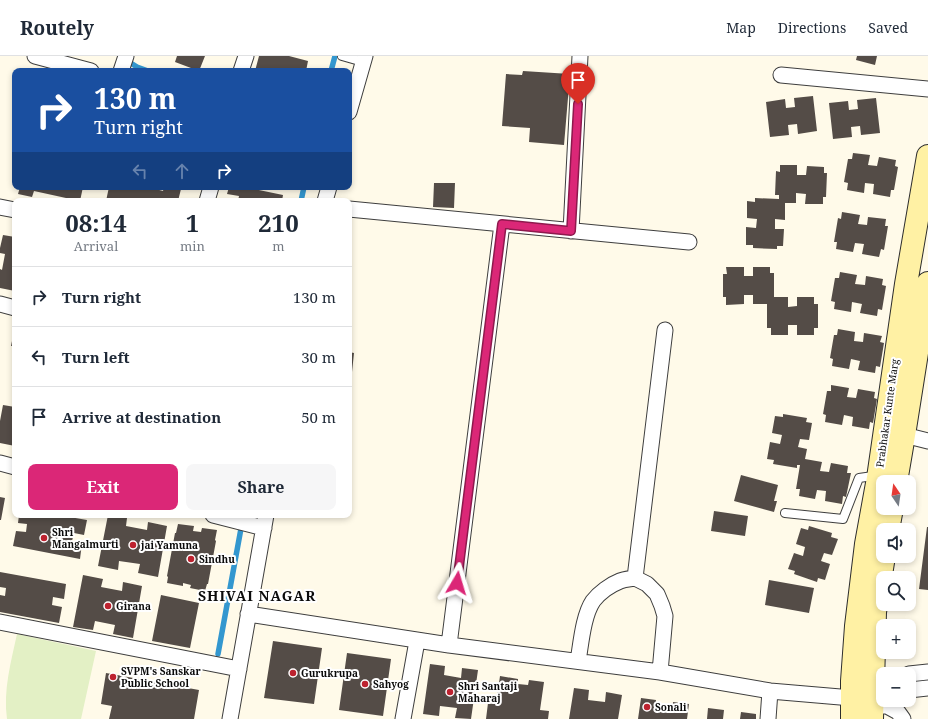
<!DOCTYPE html>
<html lang="en">
<head>
<meta charset="utf-8">
<style>
	:root { --surface:#fff; --page:#f6f6f7; --text:#1f2937; --muted:#747a83; --line:#e0e1e3; --accent:#db2777 }
	body { margin:0; font-family:"Noto Serif",serif; background:var(--page); color:var(--text); height:100vh; display:flex; flex-direction:column; font-size:15px; white-space:nowrap }
	* { box-sizing:border-box; margin:0 }
	p { font-size:13px; color:var(--muted) }
	.icon { flex:none; width:22px; height:22px; fill:none; stroke:currentColor; stroke-width:2; stroke-linecap:round; stroke-linejoin:round }
	.map { position:relative; flex:1; overflow:hidden }
	.sheet { position:absolute; left:12px; top:142px; width:340px; height:320px; display:flex; flex-direction:column; background:var(--surface); border-radius:8px; box-shadow:0 2px 6px #0003 }
	.sheet>* { flex:none }
	.guide { position:absolute; left:12px; top:12px; width:340px; height:122px; border-radius:8px; box-shadow:0 2px 6px #0003; background:#1a4fa0; color:#fff; overflow:hidden }
	.needle { width:26px; rotate:347deg }
	.buttons { position:absolute; left:876px; top:419px; display:grid; gap:8px }
	.buttons a { display:grid; place-items:center; width:40px; height:40px; border-radius:8px; background:var(--surface); box-shadow:0 2px 6px #0003; font-size:20px }
	.pin { position:absolute; display:grid; place-items:center; width:34px; height:34px; color:#fff; margin:-41px -17px; border-radius:50% 50% 50% 0; rotate:-45deg; box-shadow:0 0 4px #0007 }
	.pin .icon { rotate:45deg }
	.me { position:absolute; width:44px; margin:-22px; rotate:7deg; stroke-linejoin:round; filter:drop-shadow(0 0 3px #0008) }
	.turn { display:flex; align-items:center; gap:14px; height:84px; padding:0 16px; font-size:18px }
	.turn .icon { width:52px; height:52px; stroke-width:2.5 }
	.turn b { display:block; font-size:28px; line-height:34px }
	.lanes { display:flex; align-items:center; height:38px; padding:0 16px; background:#0003; justify-content:center; gap:20px; direction:ltr }
	.lanes .off { opacity:.35 }
	.eta { display:flex; justify-content:space-evenly; align-items:center; height:68px; text-align:center }
	.eta b { font-size:24px; font-weight:700; line-height:28px }
	.action { display:flex; gap:8px; margin-top:auto; padding:8px 16px }
	.action a { flex:1; height:46px; border-radius:8px; background:var(--accent); color:#fff; font-size:16px; font-weight:700; line-height:46px; text-align:center }
	.action a+a { background:var(--page); color:var(--text) }
	ul { padding:0; list-style:none }
	li { display:flex; align-items:center; gap:12px; height:60px; padding:0 16px; border-top:1px solid var(--line) }
	li div { flex:1 }
	li b { display:block; font-size:15px }
	li em { font-style:normal }
	header { display:flex; align-items:center; gap:24px; box-sizing:border-box; height:56px; padding:0 20px; background:var(--surface); border-bottom:1px solid var(--line) }
	header strong { font-size:19px }
	nav { display:flex; gap:22px; margin-inline-start:auto; font-size:14px }
	.map>svg:first-child { display:block }
</style>
</head>
<body>
<header>
<strong>Routely</strong>
<nav><a>Map</a><a>Directions</a><a>Saved</a></nav>
</header>
<div class="map">
<svg width="928" height="663" viewBox="0 0 928 663">
	<rect width="100%" height="100%" fill="#fffae9"/>
	<path fill="#e3f0c5" d="M17,578l79,17 -15,68h-74c-4,-29 4,-57 10,-85z"/>
	<g fill="none" stroke-linecap="round" stroke-linejoin="round">
		<path stroke="#3397cf" stroke-width="5.5" d="M126,4l11,7 11,4
			M331,15l4,-15
			M301,145l3,-14
			M218,598l24,-131"/>
	</g>
	<path fill="#544c47" d="M177,0h28l-6,15 -24,-9z
		M259,0h30l19,5 -2,10h-51z
		M857,0h20l-2,9 -19,-5z
		M523,15l47,3 -6,71 -35,-3 1,-14 -28,-2 4,-52 16,1z
		M813,40l4,35 -19,3 -1,-10 -9,1 1,10 -19,2 -4,-35 19,-3 1,9 9,-1 -1,-9z
		M876,42l4,35 -19,2 -1,-9 -9,1 1,10 -19,2 -4,-36 19,-2 1,9 9,-1 -1,-9z
		M853,97l17,2 -2,10 9,1 2,-9 17,3 -1,6 3,1 -4,23h-3l-1,7 -17,-3 1,-10 -9,-1 -1,10 -17,-3 1,-7 -4,-1 4,-23h4z
		M780,109h17v10h9l1,-9 17,1v6h3l-1,24h-3v7h-18l1,-10 -10,-1v10h-11v17l-10,-1v10h9l-1,17h-6v3l-24,-1v-3h-7v-18l10,1 1,-9 -10,-1v-17l8,1v-4l24,1v-4h-4l1,-24 4,1z
		M434,127h21l-1,25 -21,-1z
		M20,131h63l-3,14h-14v-3l-32,-7 -2,6 -14,-3z
		M109,131h39l15,4 1,-4h11l6,2 -3,12h-72z
		M229,131h16l38,8 -1,6h-44l1,-5 -12,-2z
		M842,156l18,3 -2,9 9,1 1,-8 18,2 -1,7h3l-4,24 -3,-1 -2,8 -17,-3 2,-10 -9,-1 -2,9 -17,-3 1,-7h-3l4,-24 3,1z
		M3,179l12,2v54l-15,-3v-19l2,1 3,-16 -5,-1v-5z
		M726,211h18v9h9v-9h17v6h4v24h14v10l9,-1v-9h17v7h4v24h-4v7h-17v-10h-9v10h-17v-7h-4v-24h-14v-9h-9v9l-18,1v-8h-3v-23h4z
		M840,216l17,3 -2,9 10,1 1,-9 17,3 -1,6 4,1 -4,24 -4,-1 -1,7 -17,-3 2,-9 -10,-2 -1,10 -17,-3 1,-7 -4,-1 4,-23h4z
		M838,273l17,3 -1,9 9,1 1,-9 18,3 -2,6 4,1 -4,24 -4,-1 -1,7 -17,-3 2,-9 -9,-2 -2,10 -17,-3 1,-7 -3,-1 4,-23h3z
		M14,275h1v15h-4z
		M349,296l5,1 -4,38h-1z
		M14,301l1,1v13l-3,-1z
		M831,329l18,3 -2,9 9,1 2,-9 17,3 -1,6 3,1 -4,24 -3,-1 -1,7 -17,-3 1,-9 -9,-2 -2,10 -17,-3 1,-7 -3,-1 4,-23h4z
		M3,349l12,2v39l-15,-3v-22z
		M783,358l24,4 -1,4 6,1 -3,17 -9,-1 -2,8 9,2 -2,10 17,3 -2,9 9,1 2,-9 17,3 -1,7h4l-5,24 -3,-1 -1,8 -17,-3 1,-10 -9,-1 -2,9 -16,-3 1,-7h-4l4,-24h-3v3l-24,-4 1,-4 -7,-1 3,-17 10,2 2,-9 -10,-2 3,-17 8,1z
		M741,419l37,10 -4,16h3l-3,11 -40,-11z
		M0,441l5,1 -4,22h-1z
		M714,455l34,5 -3,20 -34,-5z
		M19,459h39l29,5 -3,15 -10,-2 -2,8 10,2 -2,16 -67,-13 3,-15 10,1 1,-8 -9,-1z
		M108,459l19,3 -1,8 21,4 1,-8 19,4 -9,51 -20,-4 2,-9 -21,-3 -1,9 -20,-4z
		M178,468l16,2 -1,5 8,1 1,-4 15,2 -2,10 1,1 -8,43h-1l-2,7 -15,-3 1,-3 -8,-2v3l-16,-3 1,-6 -1,-1 8,-43h1z
		M809,470l23,7 -1,4 7,2 -6,16 -8,-2 -3,8 9,3 -5,16 -7,-2 -1,4 -23,-8 1,-3 -7,-2 6,-16 9,3 2,-9 -9,-3 5,-16 7,2z
		M927,471h1v63l-9,-1z
		M0,516l66,12 -2,15 -11,-2 -1,8 10,2 -3,16 -59,-11v-17l5,1 1,-8 -6,-1z
		M83,519l20,4 -2,8 21,4 1,-9 19,4 -9,52 -20,-4 2,-9 -20,-4 -2,9 -20,-3z
		M769,524l45,8 -5,25 -44,-8z
		M161,539l38,8 -9,45 -38,-7z
		M273,585l49,7 -8,56 -50,-6z
		M347,597l44,6 -8,57 -44,-6z
		M430,608l15,2 -1,9 17,3 1,-10 16,2 -7,49 -16,-1 2,-10 -17,-2 -1,10 -16,-2z
		M106,617l93,17 -5,29h-85l3,-13 -11,-2z
		M500,620l18,3v5l10,1 1,-5 15,2 -4,28 9,1 -1,8h-62l2,-16 8,1z
		M574,632l15,2 -1,10 17,2 1,-10 16,3 -4,24h-49z
		M641,642l15,2 -1,10 17,2 1,-10 16,2 -2,15h-49z
		M708,652l16,2 -1,9h-16z
		M741,656l15,2v5h-16z"/>
	<g fill="none" stroke-linecap="round" stroke-linejoin="round">
		<g stroke="#3e3e3e" stroke-width="10">
			<path id="lane" d="M342,0l21,6
				M785,457l58,6 16,-41 14,-2 4,1"/>
		</g>
		<g stroke="#3e3e3e" stroke-width="17">
			<path id="street" d="M35,0l56,15
				M121,15l5,-15
				M241,15l5,-15
				M781,19l147,14
				M349,56l16,-56
				M207,145l4,-14
				M325,145l4,-14
				M0,151l15,3
				M349,153l340,33
				M571,175l9,-175
				M0,248l15,4
				M896,378l8,1 24,6
				M0,407l15,4
				M213,459l51,13
				M248,558l201,31 211,27 110,19 82,7 8,-5
				M0,566l239,47
				M449,589l53,-421
				M578,605c3,-17 5,-45 15,-60 6,-8 17,-16 27,-20 5,-2 10,-2 15,-3
				M660,616l5,-56 -3,-10 -5,-12 -10,-10 -12,-6 30,-248
				M909,618l19,-2
				M909,634l19,-2
				M864,647l8,3h15l11,6 5,7
				M230,663l36,-204
				M403,663l14,-78
				M768,663l2,-28"/>
		</g>
		<g stroke="#2d2d2d" stroke-width="24">
			<path id="secondary" d="M896,426l8,-47 24,-152
				M888,474l4,-22
				M852,663v-38l4,-55 10,-82 12,-66 28,-194 22,-128
				M872,663l3,-107 9,-56"/>
		</g>
		<use href="#lane" stroke="#fff" stroke-width="8"/>
		<use href="#street" stroke="#fff" stroke-width="15"/>
		<use href="#secondary" stroke="#fff1a4" stroke-width="22"/>
	</g>
	<g fill="none" stroke-linecap="round" stroke-linejoin="round">
		<g stroke="#8e194d" stroke-width="10">
			<path id="route" d="M457,527l45,-359 69,7 7,-127"/>
		</g>
		<use href="#route" stroke="#db2777" stroke-width="7"/>
	</g>
	<g fill="#bd222f" stroke="#fff" stroke-width="1.5">
		<circle cx="44" cy="482" r="4"/>
		<circle cx="133" cy="489" r="4"/>
		<circle cx="191" cy="503" r="4"/>
		<circle cx="108" cy="550" r="4"/>
		<circle cx="293" cy="617" r="4"/>
		<circle cx="113" cy="621" r="4"/>
		<circle cx="365" cy="628" r="4"/>
		<circle cx="450" cy="636" r="4"/>
		<circle cx="647" cy="651" r="4"/>
	</g>
	<g text-anchor="middle" dominant-baseline="central" stroke-width="4" stroke-linejoin="round" paint-order="stroke">
		<g font-size="10" fill="#0b0b0b" stroke="#fff">
			<text transform="translate(887 357) rotate(-82)">Prabhakar Kunte Marg</text>
		</g>
		<g font-size="10" font-weight="bold" fill="#0b0b0b" stroke="#fff" text-anchor="start">
			<text x="52" y="476">Shri<tspan x="52" dy="12">Mangalmurti</tspan></text>
			<text x="141" y="489">jai Yamuna</text>
			<text x="199" y="503">Sindhu</text>
			<text x="116" y="550">Girana</text>
			<text x="121" y="615">SVPM's Sanskar<tspan x="121" dy="12">Public School</tspan></text>
			<text x="301" y="617">Gurukrupa</text>
			<text x="373" y="628">Sahyog</text>
			<text x="458" y="630">Shri Santaji<tspan x="458" dy="12">Maharaj</tspan></text>
			<text x="655" y="651">Sonali</text>
		</g>
		<g font-size="14" font-weight="bold" letter-spacing="1" fill="#0b0b0b" stroke="#fff">
			<text x="257" y="539">SHIVAI NAGAR</text>
		</g>
	</g>
</svg>
<div class="buttons">
<a><svg class="needle" viewBox="-14 -14 28 28"><path d="M0-13l5 13h-10z" fill="#e53935"/><path d="M0 13l5-13h-10z" fill="#747a83"/></svg></a>
<a><svg class="icon" aria-label="sound" viewBox="0 0 24 24"><path d="M4 9h4l5-4v14l-5-4H4zM17 9q2 3 0 6"/></svg></a>
<a><svg class="icon" aria-label="search" viewBox="0 0 24 24"><circle cx="10" cy="10" r="6"/><path d="M15 15l6 6"/></svg></a>
<a>+</a>
<a>−</a>
</div>
<div class="pin" style="left:578px;top:48px;background:#d93025"><svg class="icon" aria-label="arrive" viewBox="0 0 24 24"><path d="M6 21V4h12l-3 4 3 4H6"/></svg></div>
<svg class="me" style="left:457px;top:527px" viewBox="-20 -20 40 40"><path d="M0-17L14 15 0 8-14 15z" fill="#db2777" stroke="#fff" stroke-width="4"/></svg>
<div class="guide">
<div class="turn"><svg class="icon" aria-label="right" viewBox="0 0 24 24"><path d="M7 20v-9h11M14 6l5 5-5 5"/></svg><div><b>130 m</b>Turn right</div></div>
<div class="lanes"><svg class="icon off" aria-label="left" viewBox="0 0 24 24"><path d="M17 20v-9H6M10 6l-5 5 5 5"/></svg><svg class="icon off" aria-label="ahead" viewBox="0 0 24 24"><path d="M12 20V5M6 11l6-6 6 6"/></svg><svg class="icon" aria-label="right" viewBox="0 0 24 24"><path d="M7 20v-9h11M14 6l5 5-5 5"/></svg></div>
</div>
<section class="sheet">
<div class="eta">
<div><b>08:14</b><p>Arrival</p></div>
<div><b>1</b><p>min</p></div>
<div><b>210</b><p>m</p></div>
</div>
<ul>
<li><svg class="icon" aria-label="right" viewBox="0 0 24 24"><path d="M7 20v-9h11M14 6l5 5-5 5"/></svg><div><b>Turn right</b></div><em>130 m</em></li>
<li><svg class="icon" aria-label="left" viewBox="0 0 24 24"><path d="M17 20v-9H6M10 6l-5 5 5 5"/></svg><div><b>Turn left</b></div><em>30 m</em></li>
<li><svg class="icon" aria-label="arrive" viewBox="0 0 24 24"><path d="M6 21V4h12l-3 4 3 4H6"/></svg><div><b>Arrive at destination</b></div><em>50 m</em></li>
</ul>
<div class="action"><a>Exit</a><a>Share</a></div>
</section>
</div>
</body>
</html>
